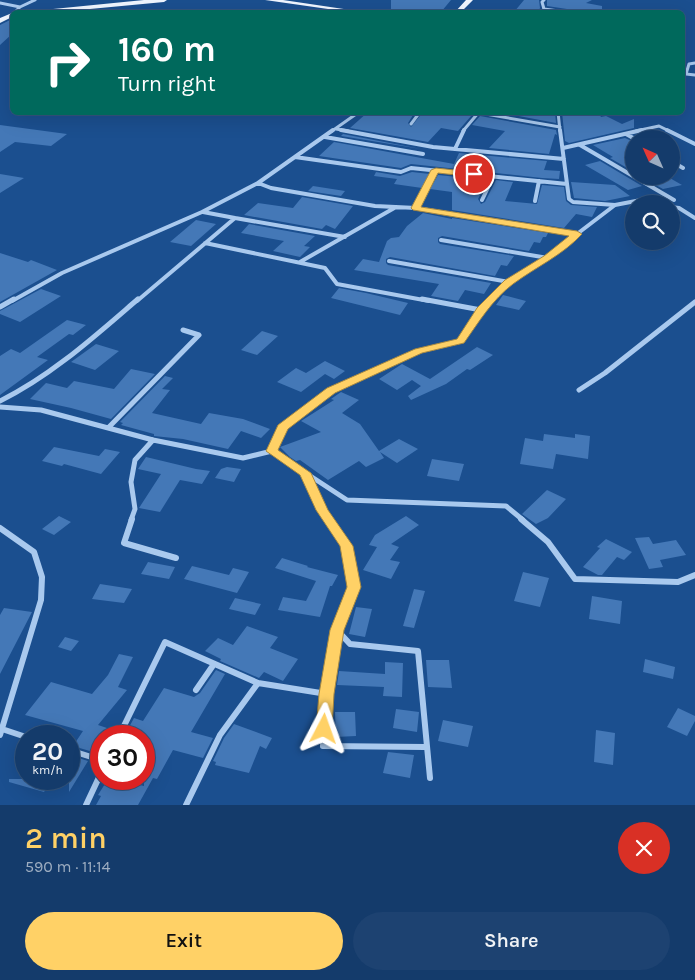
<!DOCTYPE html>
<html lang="en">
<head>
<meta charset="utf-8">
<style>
	:root { --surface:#143b6b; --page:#1d4271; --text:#f1f3f6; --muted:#9dadc1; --line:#33557e; --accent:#ffd166 }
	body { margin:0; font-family:Karla,sans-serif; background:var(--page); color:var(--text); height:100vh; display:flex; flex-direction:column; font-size:19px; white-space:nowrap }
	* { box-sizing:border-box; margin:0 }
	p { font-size:16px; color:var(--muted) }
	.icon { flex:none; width:28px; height:28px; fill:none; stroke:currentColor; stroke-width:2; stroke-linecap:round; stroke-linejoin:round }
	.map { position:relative; height:805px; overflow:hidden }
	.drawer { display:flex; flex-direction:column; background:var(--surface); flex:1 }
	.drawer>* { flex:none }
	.top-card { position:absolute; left:10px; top:10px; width:675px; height:105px; border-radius:8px; box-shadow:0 5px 20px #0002,0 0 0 1px var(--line); background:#00695c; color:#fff; overflow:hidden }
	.needle { width:32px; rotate:315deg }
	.controls { position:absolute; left:625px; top:130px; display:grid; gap:10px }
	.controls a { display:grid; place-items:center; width:55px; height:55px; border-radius:50%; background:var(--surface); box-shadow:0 5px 20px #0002,0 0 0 1px var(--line); font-size:25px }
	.speed { position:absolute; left:15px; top:725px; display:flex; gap:10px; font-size:25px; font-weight:700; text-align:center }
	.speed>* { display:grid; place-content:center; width:65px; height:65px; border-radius:50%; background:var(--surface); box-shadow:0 5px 20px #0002,0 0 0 1px var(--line); line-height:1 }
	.speed small { font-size:12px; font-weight:400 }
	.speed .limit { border:8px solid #d22; background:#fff; color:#111 }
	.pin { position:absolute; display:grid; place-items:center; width:42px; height:42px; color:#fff; margin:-21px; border:2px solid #fff; border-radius:50%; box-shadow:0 1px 5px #0007 }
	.me { position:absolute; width:55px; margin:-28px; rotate:4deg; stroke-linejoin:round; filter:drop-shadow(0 0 4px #0008) }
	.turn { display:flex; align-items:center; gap:18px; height:105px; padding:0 25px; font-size:22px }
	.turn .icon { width:65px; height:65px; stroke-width:2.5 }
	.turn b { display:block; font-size:35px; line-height:42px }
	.round { display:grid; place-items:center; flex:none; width:52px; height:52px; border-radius:26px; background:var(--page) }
	.overview { display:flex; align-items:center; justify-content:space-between; height:85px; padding:0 25px }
	h1 { font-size:30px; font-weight:600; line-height:38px; color:var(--accent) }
	.action { display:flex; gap:10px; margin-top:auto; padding:10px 25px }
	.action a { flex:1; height:58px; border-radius:30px; background:var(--accent); color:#111; font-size:20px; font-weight:600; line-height:58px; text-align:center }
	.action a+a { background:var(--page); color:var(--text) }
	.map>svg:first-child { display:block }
</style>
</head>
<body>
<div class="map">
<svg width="695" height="805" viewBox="0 0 695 805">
	<rect width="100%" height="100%" fill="#1b4f8f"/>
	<path fill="#4478b7" d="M391,0h60l-10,12 -50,-1z
		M524,0h15l1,8 -2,4h-24z
		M547,0h45l-6,3 16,3v6h-33l-2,-3 -20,-3z
		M12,19v15l-12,11v-20z
		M368,112h47l-7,11 3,4 12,-15h48l1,3 -14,16 -17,-3 -13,14 -78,-14z
		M497,112h58l1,11z
		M562,112h36l3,5 5,-1 16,8 12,-5v9l-65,15 -4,-2z
		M480,116l76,14 1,5 -2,-1 -6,20 -60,-6 16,-17 -33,-6z
		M0,125l67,9 -16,12 -36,-4 -15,10z
		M343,134l78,15 -80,-13z
		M625,138l9,4v30l-24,-14 3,-1 -20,-12z
		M334,142l120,22 5,-11 88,8 -3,9 16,1 -1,8 -17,-1 2,-7 -2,7 -131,-14 -10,4 -82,-12z
		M600,161l42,25 -14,4 -43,-25z
		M376,172l24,4 12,-4 18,2 -8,14 -28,-4 3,-5 -23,-3z
		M0,174l24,4 -24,15z
		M438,175l50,5 -10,19 3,5 4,-2 11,-22 17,2 -8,19 32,3 5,-19 22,2 2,14 5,4 26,2 -5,10 -16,-3 -12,14 -112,-18v-18l-22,-3z
		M668,177l14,8 -19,4 -13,-7z
		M571,182l44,3 15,11 -25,5 -31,-3z
		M313,186l32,5 -4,5 -33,-5z
		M302,197l51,9 -18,23 -9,-4 -4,4 -78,-14 14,-12 35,5z
		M423,213l29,6v-1l96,15 -2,4h-3l-3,6 -6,-1 -5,9 -87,-15 -4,2v4l2,2 74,12 -7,10 -6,-1 -6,11 -105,-19 -4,2v4l2,2 103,18 -7,11 -19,-4 -7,11 -27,-5 8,-12 -85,-14 9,-11 16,3 8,-21 4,-3 8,-1 8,-11z
		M196,220l20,4 -25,22 -21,-4z
		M249,224l66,12 -11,10 6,1 -10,10 -27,-6 11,-10 -43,-8z
		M0,253l28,9 3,-2 26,10 -57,32z
		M339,288l27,5 42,10 -8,12 -69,-17z
		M41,289l20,7 -41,26 -20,-8v-3z
		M503,295l23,6 -7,9 -23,-5z
		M67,320l19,5 -13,10 -4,-1 -32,23 11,3 -48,35v-39l11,-7 9,4z
		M262,331l16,5 -21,19 -16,-5z
		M96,344l23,7 -24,19 -24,-8z
		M477,347l16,8 -23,15 -3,-1 -21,15 -35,16 -3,-4 13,-10 -9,-6 -15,10 -18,-11 23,-15 28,15z
		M325,361l20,10 -11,8 -9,-5 -24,18 -24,-10 19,-14 10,5z
		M131,369l24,5 -44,45 -40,-11 -41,-9 16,-16 21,5 7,-7 40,8z
		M165,376l8,2 -11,11 8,1 -18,23 49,11 8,-11 34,6 27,10 -9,9 -20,-7 -13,18 -45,-10 -29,-3v-2l-33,-9 2,-2 -3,-1z
		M341,392l18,8 -17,13 18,11 19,27 20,-12 19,10 -21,14 -17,-11 4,6 -18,9 -7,-6 -31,19 -28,-20 -4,1 -6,-4 -10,-10 41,-15 -20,-11 33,-21 -3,-1z
		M544,434l31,4v-4l15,2 -2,23 -32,-5 -3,15 -33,-5 5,-26 18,3z
		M54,447l45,9 6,-7 15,3 -19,22 -37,-10 -2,2 -20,-5z
		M146,457l50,12 14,2 -8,13 -22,-4 -20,32 -21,-4 22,-34 -23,-5z
		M432,459l32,5 -5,17 -32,-5z
		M227,467l14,2 -7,13 -19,-4 6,-9z
		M547,490l19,9 -18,19 -12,6 -14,-10z
		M59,516l12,6 -17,13 -12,-6z
		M406,516l13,9 -28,19 8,3 -9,13 10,2 -9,17 -28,-9 14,-23 -8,-2 6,-10z
		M649,537l4,7 23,-4 10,15 -26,5 3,7 -14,2 -14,-31z
		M606,539l26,13 -8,8 -7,-3 -15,18h-4l-15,-8 17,-19 -3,-1z
		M282,558l26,8 -1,1 31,8 -6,11h-2l-10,31 -42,-7 5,-13 23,4 10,-20 -41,-13z
		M148,562l27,5 -6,12 -28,-5z
		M192,566l37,9 4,-7 16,4 -12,21 -53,-14z
		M523,572l26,6 -9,29 -26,-6z
		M100,584l32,5 -8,14 -32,-4z
		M414,589l11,2 -11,37 -11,-2z
		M592,596l30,5 -2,23 -31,-5z
		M235,598l26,6 -6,11 -26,-6z
		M356,607l16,2 -7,28 -16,-3z
		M4,608l28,4 -32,62v-59z
		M247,626l31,11 -8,11 28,11 -15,22 -19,-9 -5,6 -39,-17 1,-2 -16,-8 13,-13 15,7z
		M65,637l14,4 -8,10 -13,-4z
		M119,654l14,3 -15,30 9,3 -29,35 18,6 -2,5h-13v16l-7,-2 -1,2 -20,-6 10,-15 -58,-16 26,-33 41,12 16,-19z
		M645,659l30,8 -2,12 -30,-7z
		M426,660h23l3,28 -24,-1z
		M385,662l18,1 -1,34 -19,-1 1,-9 -47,-2 2,-14 46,3z
		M216,670l9,4 -34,58 22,6 -10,20 -30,-8 -16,29 -4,-1 -15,27h-42l5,-9 -3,-1 10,-16h9l27,7v-50l-18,-3 8,-15 9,3 21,-33 30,9 6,-4z
		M678,708l17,8v5l-8,15 -20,-9z
		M396,709l23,3 -2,20 -24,-4z
		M335,712h20l1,24 -20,1z
		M443,720l30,6 -5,21 -30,-6z
		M234,724l38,14 -6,11 -6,-3 -11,27 -34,-8 1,-3 -3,-1 11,-23z
		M596,730l19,3 -2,32 -19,-3z
		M388,752l26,3 -4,23 -27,-5z
		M69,755l19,6 -19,31z
		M9,779h43l-8,13 -35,-10z"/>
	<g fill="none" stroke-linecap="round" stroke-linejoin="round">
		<path stroke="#a9c9ee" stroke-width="3" d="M0,3l20,4
			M544,9l22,3
			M15,12l5,-5 15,-7
			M541,12l3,-3 -2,-7 2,-2
			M695,63l-6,1 -3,10 9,1
			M474,112l86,15
			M558,112l2,19
			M411,124l9,-12
			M336,129l12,2
			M332,131l27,-19
			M463,131l16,-19
			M636,131l23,-5 10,5"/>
		<path stroke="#a9c9ee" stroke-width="4" d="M341,130l92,17 131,12
			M560,130l9,69 4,3 42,3 -38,29
			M667,130l28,14
			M626,134l9,5
			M325,137l98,17
			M580,145l94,55
			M563,148l79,-18
			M455,149l9,-19
			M295,157l106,15 10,-4 156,16
			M671,161l12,7
			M436,171l-20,37 161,26 -29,24
			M258,183l13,5 104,18 41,2
			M482,200l11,-23
			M535,201l4,-20
			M615,205l26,-5 17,4
			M671,207l8,1 16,10
			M235,218l110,19
			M441,240l107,18 -39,24 -19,19
			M205,243l120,25 12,16 92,17
			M389,261l120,21
			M300,262l96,-55
			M12,301l50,-28 140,-61 56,-29 75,-53
			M137,301l98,-83 -32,-6"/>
		<path stroke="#a9c9ee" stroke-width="5" d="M0,307l14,-8
			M481,310l11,-11
			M579,390l26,-17 90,-71
			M0,401c51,-25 95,-65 138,-102
			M0,407l41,3 112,30 90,18 29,-7 75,49 159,6 17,14
			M109,427l90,-92 -16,-5
			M272,451l11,-24 48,-36 88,-40 42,-10 20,-31 -59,-11
			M305,473l17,37 7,10
			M131,520l4,-11 -4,-27 4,-22 18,-20"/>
		<path stroke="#a9c9ee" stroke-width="6" d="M132,519l-8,24 52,15
			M328,519l18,27 8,41 -17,43 13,14 68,7 12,127
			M521,519l27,23 27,37 103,3 17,-7
			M0,528l34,24 8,25 -1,23 -41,135
			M337,630l-10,64 -4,52 102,1
			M258,683l69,11
			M196,690l18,-26
			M2,729l24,8
			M119,736l46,-94 93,41 -38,52 -34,70
			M69,750l32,10
			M86,805l15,-32"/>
		<path fill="#f0f6ff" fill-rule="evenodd" d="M144,0h23l-3,2 -106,10h-18l3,-2z
			M265,0h18l81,12h-15z
			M466,0h7l-12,12h-6z
			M12,13v4l-12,6v-5z"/>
	</g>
	<path fill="#ffd166" stroke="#a68842" d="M436,168l38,4 4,2 -4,3 -36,-4 -17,34 156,24 5,3c-19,21 -46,33 -69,50 -21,16 -34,38 -49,59l-42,10 -87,40 -47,36 -10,21 33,23 17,37 25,36 8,41 -17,43 -10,64 -2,35 -2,4 -6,2 -5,-2 -3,-4 3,-35 11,-64 17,-43 -7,-41 -24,-36 -16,-35 -34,-24 12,-26 49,-37 88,-39 42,-10 20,-31 28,-28 39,-24 25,-20 -156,-26 -2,-2 20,-38z"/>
</svg>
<div class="controls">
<a><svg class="needle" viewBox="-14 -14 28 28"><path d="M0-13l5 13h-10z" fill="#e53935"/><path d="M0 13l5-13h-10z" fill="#9dadc1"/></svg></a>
<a><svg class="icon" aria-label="search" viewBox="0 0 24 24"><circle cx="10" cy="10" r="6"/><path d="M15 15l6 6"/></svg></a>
</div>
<div class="speed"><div>20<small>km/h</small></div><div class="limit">30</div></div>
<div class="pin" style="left:474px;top:174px;background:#d93025"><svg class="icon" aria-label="arrive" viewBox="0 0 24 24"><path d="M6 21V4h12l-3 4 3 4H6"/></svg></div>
<svg class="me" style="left:324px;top:729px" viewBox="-20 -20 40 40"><path d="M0-17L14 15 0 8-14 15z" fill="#ffd166" stroke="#fff" stroke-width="4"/></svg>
<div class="top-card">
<div class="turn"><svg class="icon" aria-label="right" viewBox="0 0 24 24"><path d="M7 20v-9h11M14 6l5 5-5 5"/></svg><div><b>160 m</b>Turn right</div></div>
</div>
</div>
<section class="drawer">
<div class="overview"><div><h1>2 min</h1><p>590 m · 11:14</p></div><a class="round" style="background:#d93025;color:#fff"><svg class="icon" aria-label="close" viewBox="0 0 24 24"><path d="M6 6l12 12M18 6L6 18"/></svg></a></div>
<div class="action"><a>Exit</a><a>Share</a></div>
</section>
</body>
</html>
